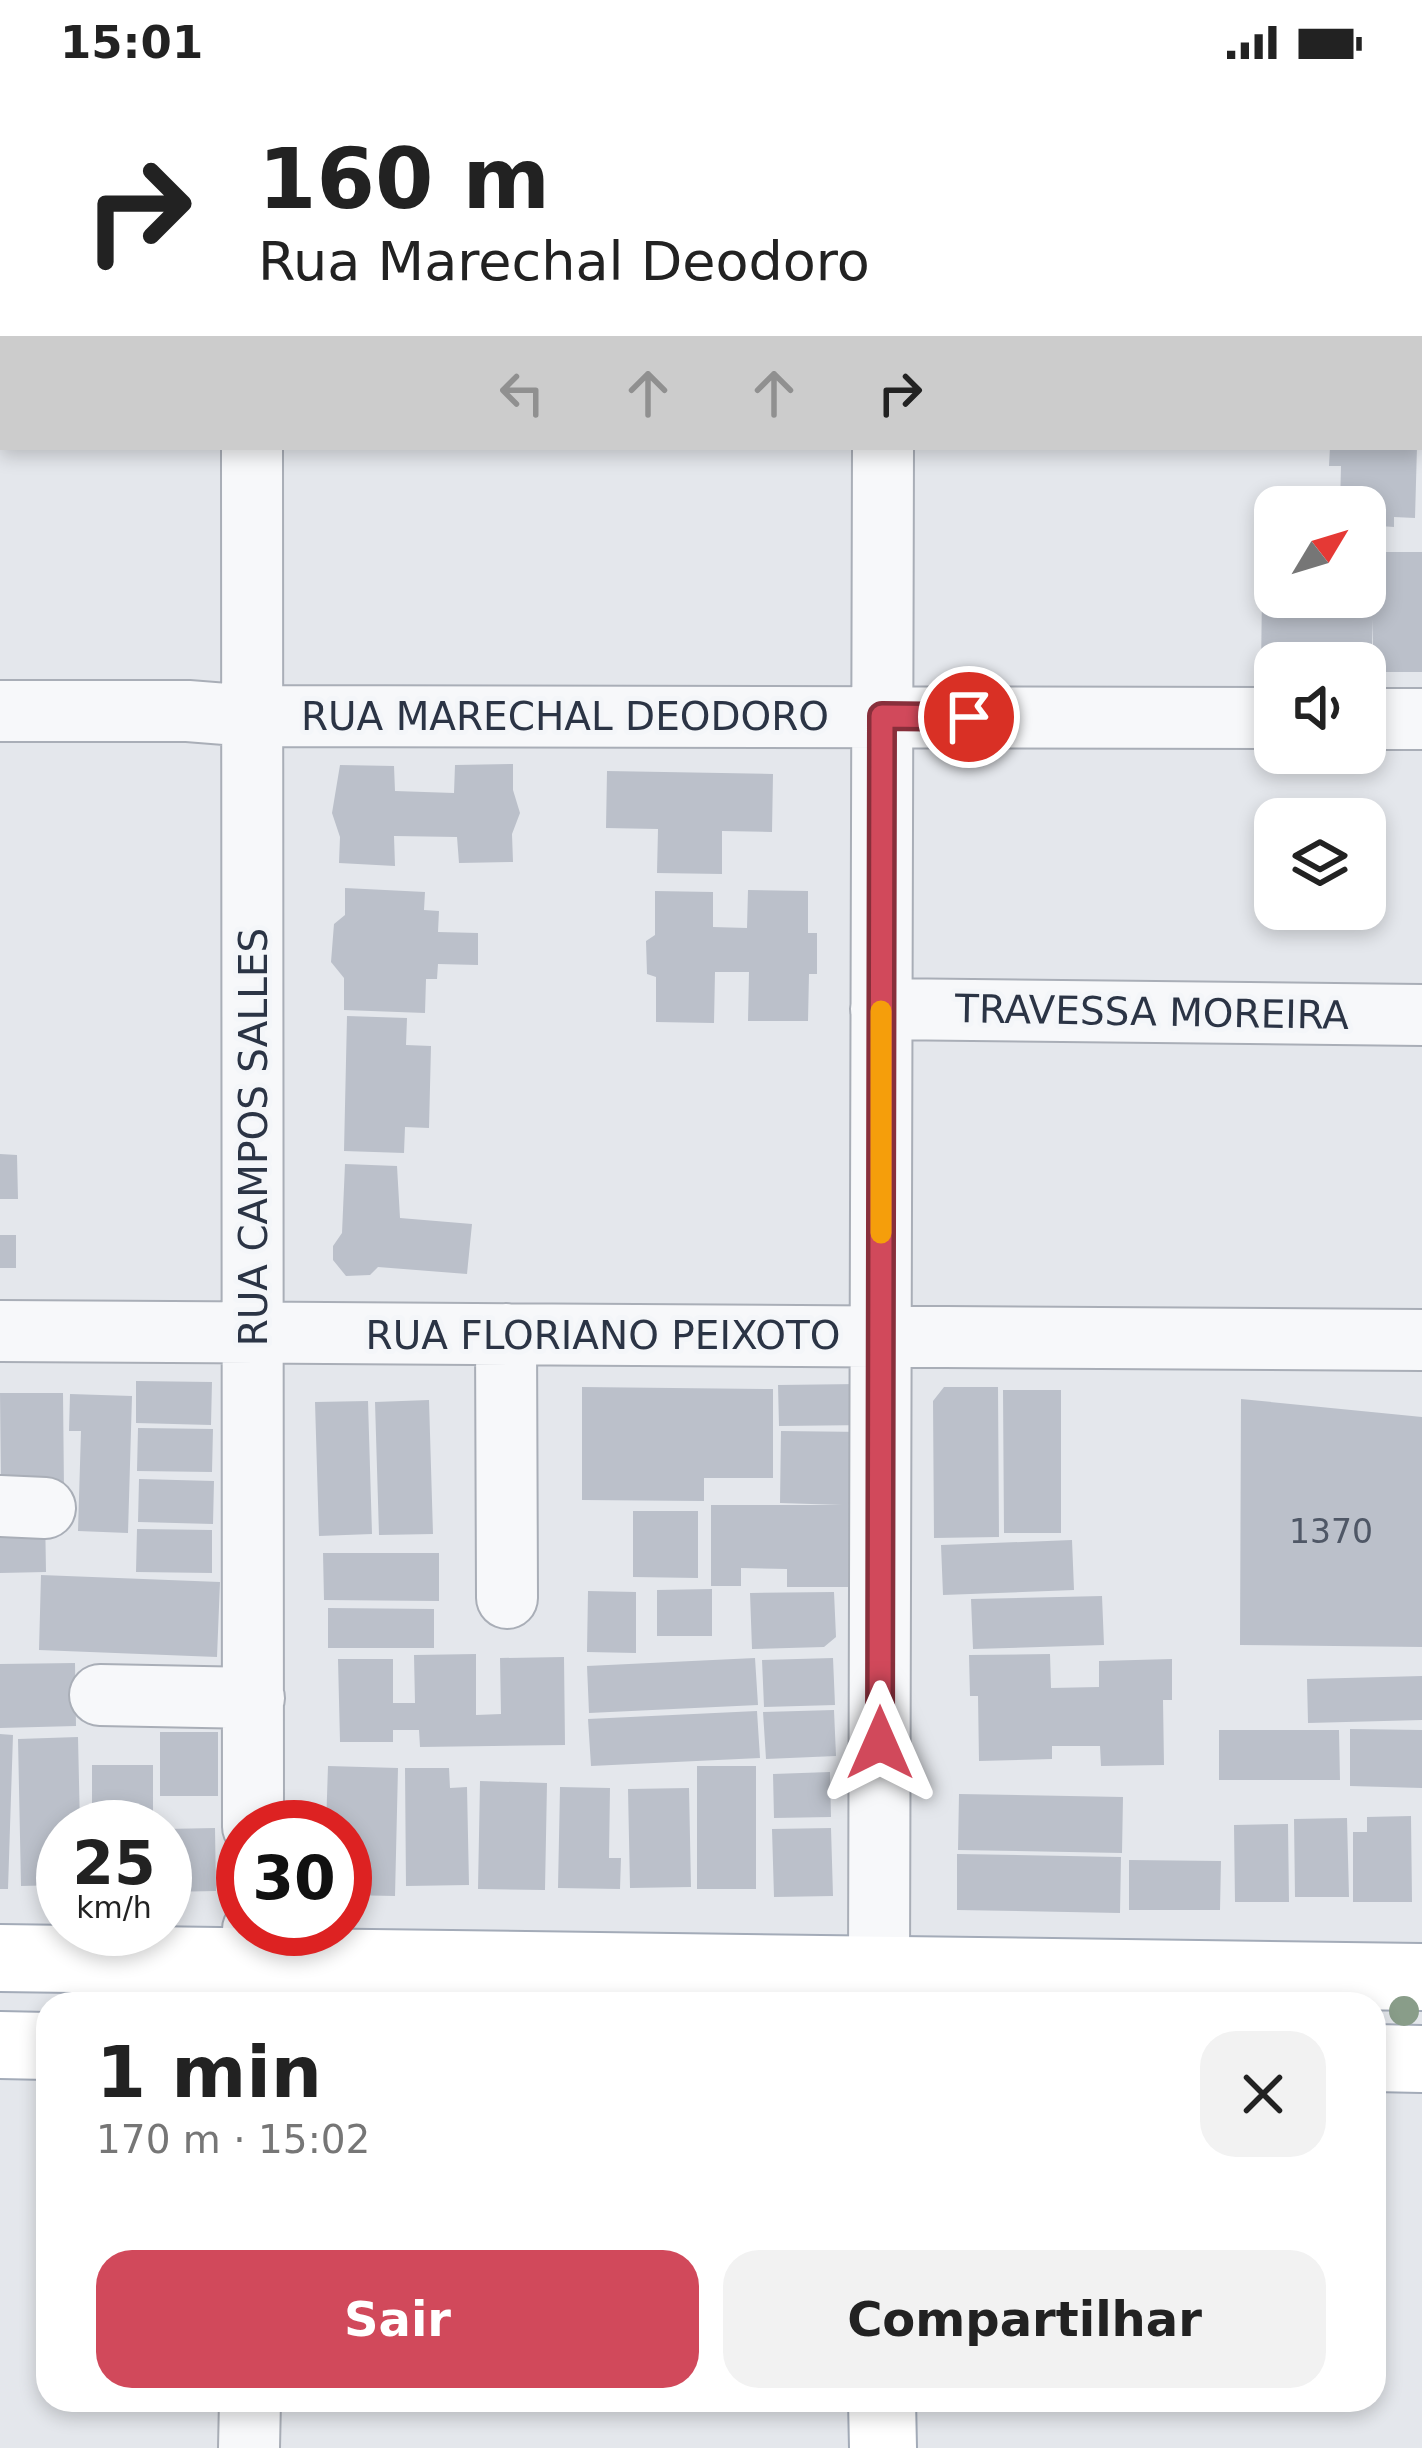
<!DOCTYPE html>
<html lang="pt">
<head>
<meta charset="utf-8">
<style>
	:root { --surface:#fff; --page:#f2f2f2; --text:#222; --muted:#767676; --accent:#d1495b }
	body { margin:0; font-family:"DejaVu Sans",sans-serif; background:var(--page); color:var(--text); height:100vh; display:flex; flex-direction:column; font-size:45px; white-space:nowrap }
	* { box-sizing:border-box; margin:0 }
	p { font-size:39px; color:var(--muted) }
	.icon { flex:none; width:66px; height:66px; fill:none; stroke:currentColor; stroke-width:2; stroke-linecap:round; stroke-linejoin:round }
	.map { position:relative; flex:1; overflow:hidden }
	.panel { position:absolute; left:36px; top:1908px; width:1350px; height:420px; display:flex; flex-direction:column; background:var(--surface); border-radius:36px; box-shadow:0 6px 18px #0003 }
	.panel>* { flex:none }
	.hud { position:absolute; left:0px; top:0px; width:1422px; height:366px; box-shadow:0 6px 18px #0003; background:#fff; color:var(--text); overflow:hidden }
	.needle { width:78px; rotate:52deg }
	.fabs { position:absolute; left:1254px; top:402px; display:grid; gap:24px }
	.fabs a { display:grid; place-items:center; width:132px; height:132px; border-radius:24px; background:var(--surface); box-shadow:0 6px 18px #0003; font-size:60px }
	.speed { position:absolute; left:36px; top:1716px; display:flex; gap:24px; font-size:60px; font-weight:700; text-align:center }
	.speed>* { display:grid; place-content:center; width:156px; height:156px; border-radius:50%; background:var(--surface); box-shadow:0 6px 18px #0003; line-height:1 }
	.speed small { font-size:30px; font-weight:400 }
	.speed .limit { border:18px solid #d22; background:#fff; color:#111 }
	.pin { position:absolute; display:grid; place-items:center; width:102px; height:102px; color:#fff; margin:-51px; border:6px solid #fff; border-radius:50%; box-shadow:0 3px 12px #0007 }
	.me { position:absolute; width:132px; margin:-66px; rotate:0deg; stroke-linejoin:round; filter:drop-shadow(0 0 9px #0008) }
	.turn { display:flex; align-items:center; gap:42px; height:252px; padding:0 60px; font-size:54px }
	.turn .icon { width:156px; height:156px; stroke-width:2.5 }
	.turn b { display:block; font-size:84px; line-height:102px }
	.lanes { display:flex; align-items:center; height:114px; padding:0 60px; background:#0003; justify-content:center; gap:60px; direction:ltr }
	.lanes .off { opacity:.35 }
	.round { display:grid; place-items:center; flex:none; width:126px; height:126px; border-radius:36px; background:var(--page) }
	.summary { display:flex; align-items:center; justify-content:space-between; height:204px; padding:0 60px }
	h1 { font-size:72px; font-weight:800; line-height:90px }
	.action { display:flex; gap:24px; margin-top:auto; padding:24px 60px }
	.action a { flex:1; height:138px; border-radius:36px; background:var(--accent); color:#fff; font-size:48px; font-weight:800; line-height:138px; text-align:center }
	.action a+a { background:var(--page); color:var(--text) }
	.status { display:flex; justify-content:space-between; align-items:center; height:84px; padding:0 60px; background:var(--surface); direction:ltr }
	.status svg { height:33px; fill:currentColor }
	.map>svg:first-child { display:block }
</style>
</head>
<body>
<div class="status"><b>15:01</b><svg viewBox="0 0 49 12"><path d="M0 12V9h3v3zM5 12V6h3v6zM10 12V3h3v9zM15 12V0h3v12zM26 1h20v11H26zM47 4h2v5h-2z"/></svg></div>
<div class="map">
<svg width="1422" height="2364" viewBox="0 0 1422 2364">
	<rect width="100%" height="100%" fill="#e4e7ec"/>
	<path fill="#bbc0ca" d="M1330,363h87l-2,71 -21,-1v10l-29,-2v-18h-25l1,-41h-12z
		M1373,468h49v120h-49v-53l-2,52h-6v-8h-90v7h-14l1,-78h13v5h90v-4h8z
		M513,680v26l7,23 -8,21 1,28 -54,1 -2,-26 -63,-1 1,30 -56,-3 1,-26 -8,-24 8,-48 54,1 1,25 59,2 1,-28z
		M607,687l166,3 -1,58 -50,-1v43l-65,-1 1,-44 -52,-1z
		M345,804l80,4 -1,18 15,1 -1,21 40,1v32l-40,-1 -1,15h-11l-1,34 -81,-3v-32l-13,-16 3,-38 11,-9z
		M748,806l60,1v42h9v41h-8l-1,47h-60l1,-49h-34l-1,51 -58,-1v-45l-9,-3 -1,-33 9,-6v-44l58,1v35l34,1z
		M347,932l60,2 -1,27 25,1 -2,82 -24,-1 -1,26 -60,-2z
		M0,1070l17,1 1,44h-18z
		M345,1080l52,2 3,52 72,6 -5,50 -89,-7 -8,8 -24,1 -13,-16v-14l9,-13z
		M0,1151h16v33h-16z
		M136,1297l76,1 -1,43 -75,-2z
		M858,1300l11,41 -90,1 -1,-41z
		M582,1303l191,2v89h-69v23l-122,-1z
		M944,1303h54l1,150 -65,1 -1,-137z
		M1003,1306h58v143h-57z
		M0,1309h63l1,98 -63,-7z
		M70,1310l62,2 -4,137 -50,-2 3,-100h-12z
		M1241,1315l181,18v230l-182,-2z
		M429,1316l4,134 -54,1 -4,-133z
		M368,1317l4,133 -53,2 -4,-134z
		M138,1344l75,1 -1,43 -75,-1z
		M781,1347l84,1 1,155h-79v-18l-46,-1v18h-30v-81h131l-62,-2z
		M139,1395l75,2 -1,43 -75,-2z
		M633,1427h65v67l-65,-1z
		M45,1428l1,60 -46,1v-60z
		M137,1445l75,1v43l-76,-1z
		M1072,1456l2,50 -131,5 -2,-50z
		M323,1469h116v48l-115,-1z
		M41,1491l179,7 -3,75 -178,-7z
		M712,1505v47h-55v-46z
		M588,1507l48,1v61l-49,-1z
		M834,1508l2,45 -12,10 -72,2 -2,-56z
		M1102,1512l2,49 -131,4 -2,-50z
		M328,1524l106,1v39h-106z
		M476,1570v61l25,-1 -1,-56 64,-1 1,88 -145,2 -1,-17h-26v12h-53l-2,-83h55v44h22l-1,-48z
		M1050,1570l1,34 48,-1v-26l73,-2v41h-9l1,65 -63,1 -1,-20h-48v13l-73,2 -1,-65h-8l-1,-41z
		M755,1574l3,47 -169,8 -2,-47z
		M833,1574l2,47 -71,2 -2,-47z
		M75,1579l1,63 -76,2v-64z
		M1422,1592v44l-114,3 -1,-44z
		M834,1626l2,46 -70,3 -3,-47z
		M757,1627l3,47 -169,8 -3,-47z
		M1350,1645l72,1v58l-72,-2z
		M1219,1646h120l1,50h-121z
		M160,1648h58v64h-58z
		M0,1650l13,1 -5,154h-8z
		M78,1653l2,90h-17v58l-42,1 -3,-147z
		M92,1681h61v62h-61z
		M328,1682l70,2 -3,128 -50,-1v-68h-19z
		M697,1682h59v123h-59z
		M405,1684h44l1,20 17,-1 2,98 -63,1z
		M830,1688l1,45 -57,1 -1,-44z
		M480,1697l67,2 -2,107 -67,-1z
		M560,1703l50,1 -1,70h12l-1,31 -62,-1z
		M689,1704l2,99 -61,1 -2,-99z
		M959,1710l164,3 -1,56 -164,-3z
		M1411,1732l1,86h-59v-70h14v-15z
		M1347,1734l2,79h-54l-1,-78z
		M1288,1740l1,78h-54l-1,-77z
		M215,1744l1,63 -51,1v-63z
		M831,1744l2,68 -59,1 -2,-68z
		M957,1770l164,3 -1,56 -163,-3z
		M1129,1776l92,1 -1,49h-91z"/>
	<g fill="none" stroke-linecap="round" stroke-linejoin="round">
		<g stroke="#a9aeb7" stroke-width="64">
			<path id="minor" d="M863,0l355,3
				M252,3v-3
				M1419,5h3
				M252,363l1,1380
				M0,627h188l63,5 1024,2
				M1365,635h57
				M881,925l541,6
				M0,1247l1422,9
				M506,1250l1,264
				M0,1422l45,2
				M100,1611l154,3
				M879,1884l4,-1521
				M253,1920v-75
				M249,2364l1,-48"/>
		</g>
		<g stroke="#a3abb8" stroke-width="70">
			<path id="major" d="M0,1874l1422,19
				M0,1961l48,1
				M1374,1974l48,1
				M882,2316l1,48"/>
		</g>
		<use href="#minor" stroke="#f7f8fa" stroke-width="60"/>
		<use href="#major" stroke="#fff" stroke-width="66"/>
	</g>
	<circle fill="#899d89" cx="1404" cy="1927" r="15"/>
	<g fill="none" stroke-linecap="round" stroke-linejoin="round">
		<g stroke="#882f3b" stroke-width="30">
			<path id="route" d="M880,1659l2,-1027 87,1"/>
		</g>
		<use href="#route" stroke="#d1495b" stroke-width="21"/>
		<path stroke="#f59e0b" stroke-width="21" d="M881,1149v-222"/>
	</g>
	<g text-anchor="middle" dominant-baseline="central" stroke-width="10" stroke-linejoin="round" paint-order="stroke">
		<g font-size="33" fill="#4f5766">
			<text x="1331" y="1447">1370</text>
		</g>
		<g font-size="39" fill="#2b3445" stroke="#f4f6f9">
			<text x="565" y="632">RUA MARECHAL DEODORO</text>
			<text transform="translate(1152 928) rotate(1)">TRAVESSA MOREIRA</text>
			<text transform="translate(253 1053) rotate(-90)">RUA CAMPOS SALLES</text>
			<text x="603" y="1251">RUA FLORIANO PEIXOTO</text>
		</g>
	</g>
</svg>
<div class="fabs">
<a><svg class="needle" viewBox="-14 -14 28 28"><path d="M0-13l5 13h-10z" fill="#e53935"/><path d="M0 13l5-13h-10z" fill="#767676"/></svg></a>
<a><svg class="icon" aria-label="sound" viewBox="0 0 24 24"><path d="M4 9h4l5-4v14l-5-4H4zM17 9q2 3 0 6"/></svg></a>
<a><svg class="icon" aria-label="layers" viewBox="0 0 24 24"><path d="M12 4l9 5-9 5-9-5zM3 14l9 5 9-5"/></svg></a>
</div>
<div class="speed"><div>25<small>km/h</small></div><div class="limit">30</div></div>
<div class="pin" style="left:969px;top:633px;background:#d93025"><svg class="icon" aria-label="arrive" viewBox="0 0 24 24"><path d="M6 21V4h12l-3 4 3 4H6"/></svg></div>
<svg class="me" style="left:880px;top:1659px" viewBox="-20 -20 40 40"><path d="M0-17L14 15 0 8-14 15z" fill="#d1495b" stroke="#fff" stroke-width="4"/></svg>
<div class="hud">
<div class="turn"><svg class="icon" aria-label="right" viewBox="0 0 24 24"><path d="M7 20v-9h11M14 6l5 5-5 5"/></svg><div><b>160 m</b>Rua Marechal Deodoro</div></div>
<div class="lanes"><svg class="icon off" aria-label="left" viewBox="0 0 24 24"><path d="M17 20v-9H6M10 6l-5 5 5 5"/></svg><svg class="icon off" aria-label="ahead" viewBox="0 0 24 24"><path d="M12 20V5M6 11l6-6 6 6"/></svg><svg class="icon off" aria-label="ahead" viewBox="0 0 24 24"><path d="M12 20V5M6 11l6-6 6 6"/></svg><svg class="icon" aria-label="right" viewBox="0 0 24 24"><path d="M7 20v-9h11M14 6l5 5-5 5"/></svg></div>
</div>
<section class="panel">
<div class="summary"><div><h1>1 min</h1><p>170 m · 15:02</p></div><a class="round"><svg class="icon" aria-label="close" viewBox="0 0 24 24"><path d="M6 6l12 12M18 6L6 18"/></svg></a></div>
<div class="action"><a>Sair</a><a>Compartilhar</a></div>
</section>
</div>
</body>
</html>
